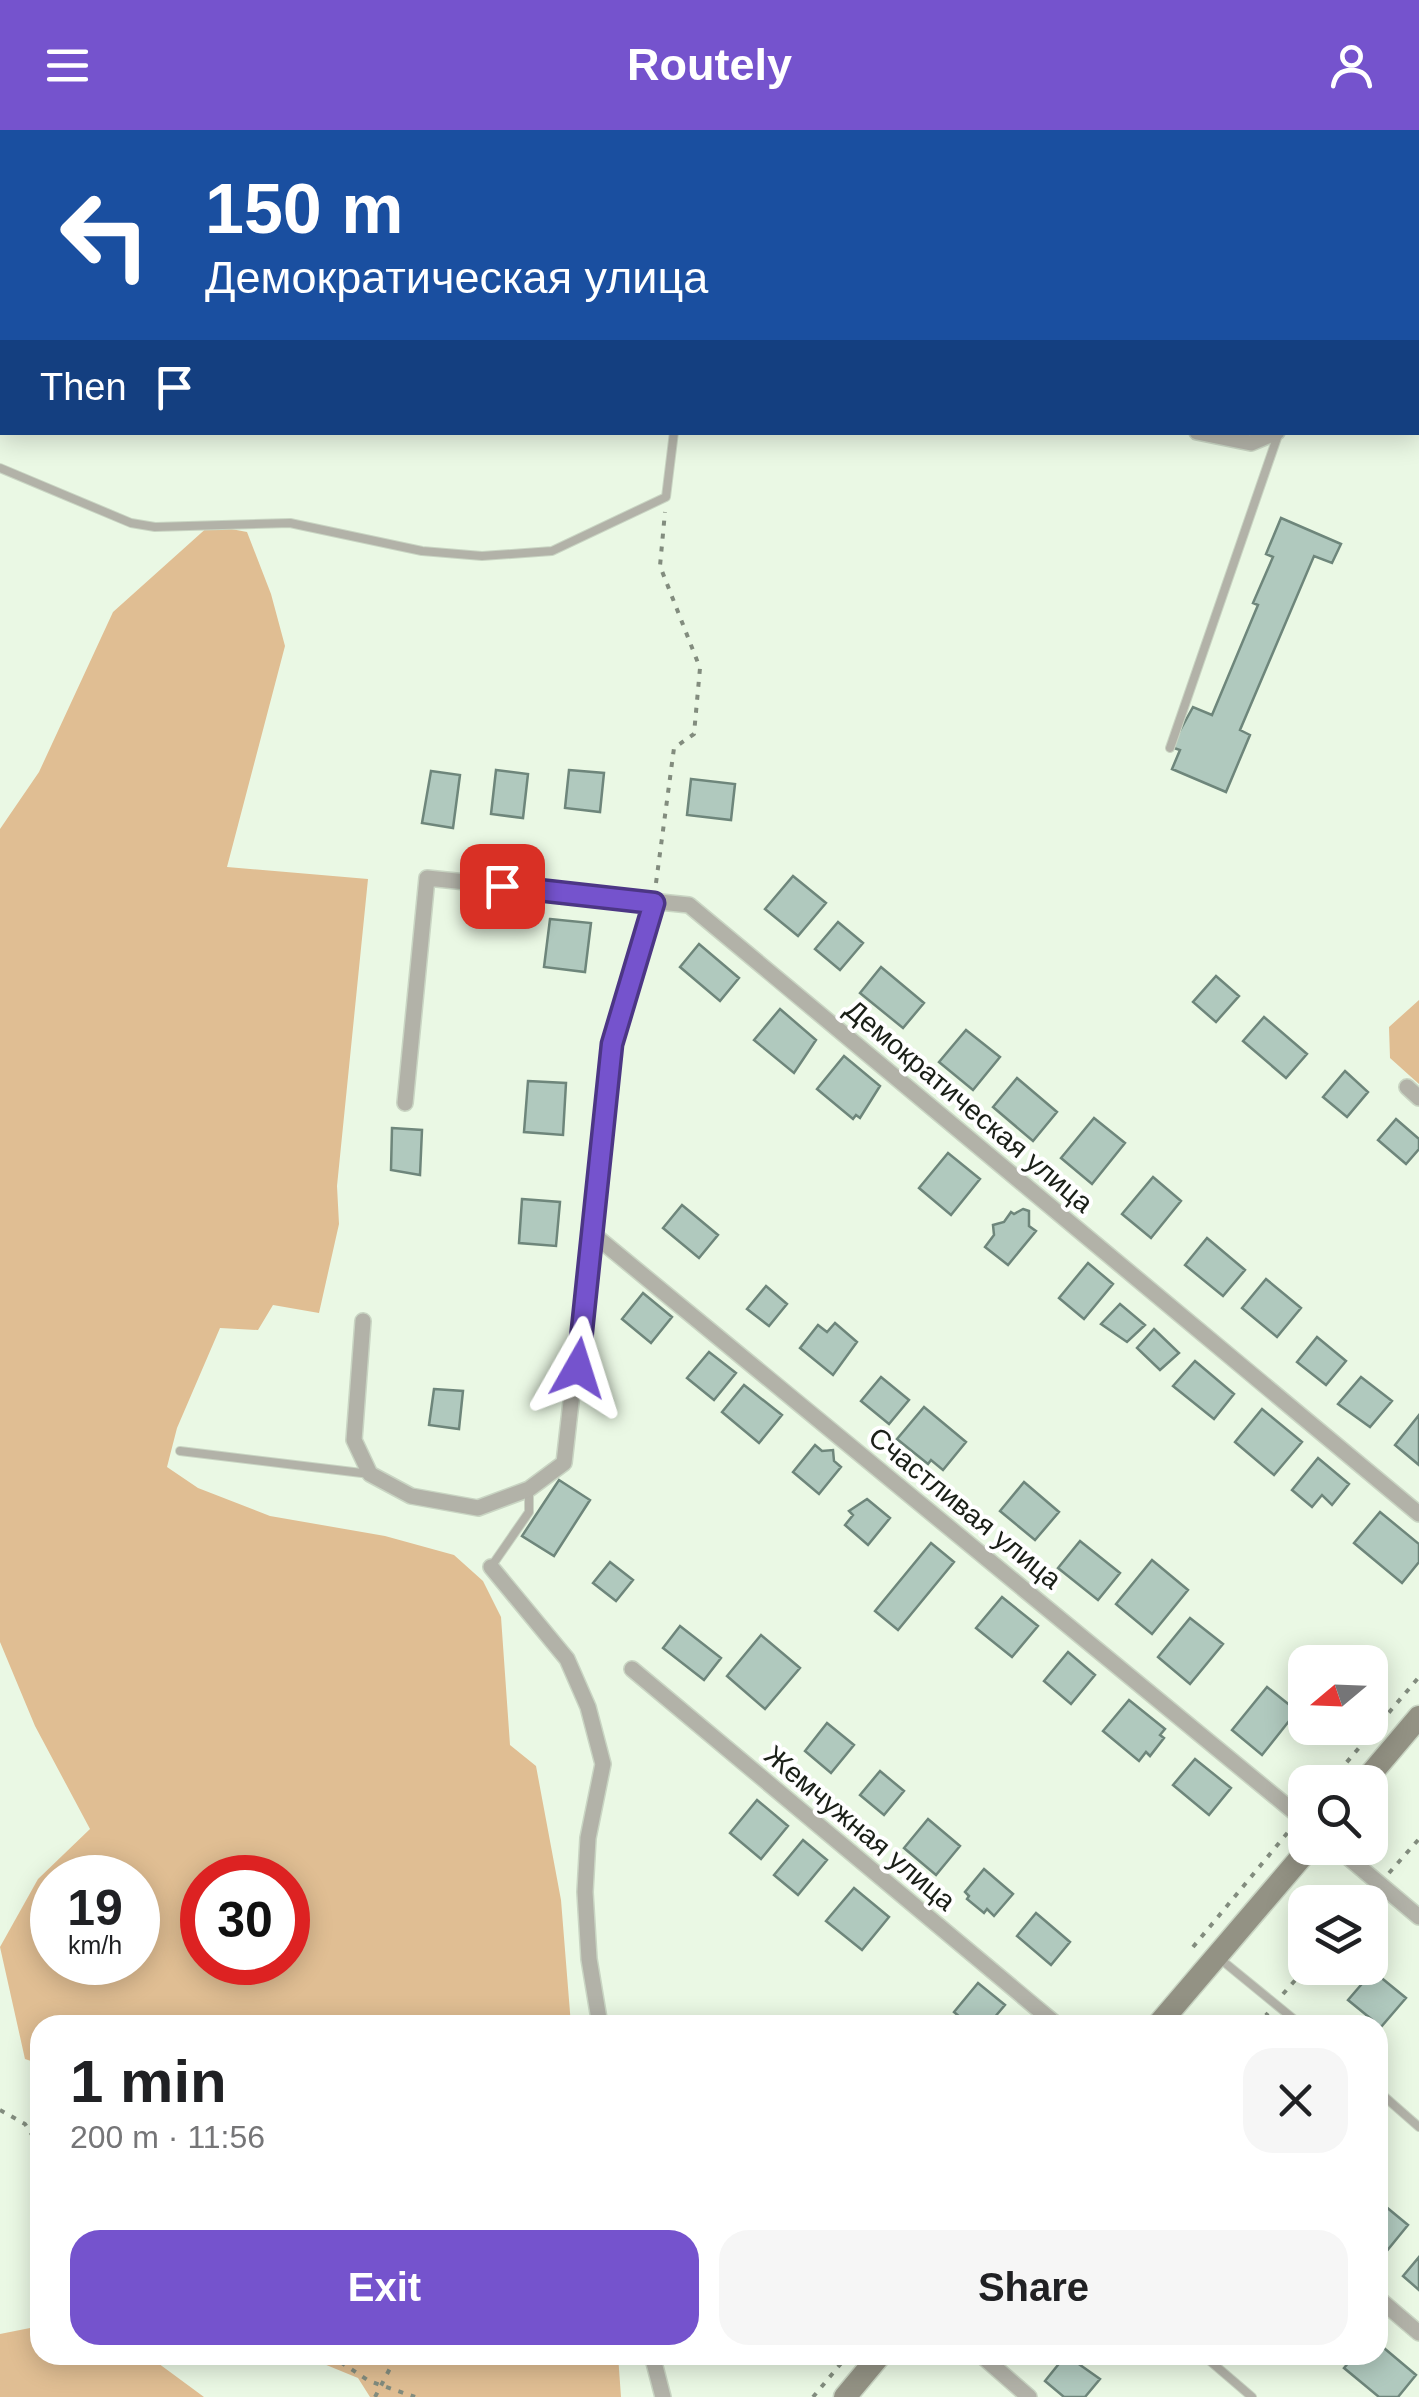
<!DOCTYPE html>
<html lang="en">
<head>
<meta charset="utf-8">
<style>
	:root { --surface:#fff; --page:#f6f6f6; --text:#202124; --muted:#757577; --accent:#7553cd }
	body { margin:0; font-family:Arial,sans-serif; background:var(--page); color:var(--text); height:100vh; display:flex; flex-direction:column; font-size:38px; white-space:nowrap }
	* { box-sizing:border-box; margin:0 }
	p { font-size:32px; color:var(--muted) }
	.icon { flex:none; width:55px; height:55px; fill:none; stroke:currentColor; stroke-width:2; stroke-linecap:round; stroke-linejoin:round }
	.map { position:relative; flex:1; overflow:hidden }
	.side { position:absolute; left:30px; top:1885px; width:1358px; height:350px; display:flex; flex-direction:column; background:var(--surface); border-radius:30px; box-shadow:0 5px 25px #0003 }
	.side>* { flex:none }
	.top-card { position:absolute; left:0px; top:0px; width:1420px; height:305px; box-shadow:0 5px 25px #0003; background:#1a4fa0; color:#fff; overflow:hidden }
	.needle { width:65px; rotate:251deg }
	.controls { position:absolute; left:1288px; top:1515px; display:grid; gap:20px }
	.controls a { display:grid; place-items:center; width:100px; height:100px; border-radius:20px; background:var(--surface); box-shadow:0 5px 25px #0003; font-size:50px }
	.speed { position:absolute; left:30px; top:1725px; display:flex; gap:20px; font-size:50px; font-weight:700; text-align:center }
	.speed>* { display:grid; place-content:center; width:130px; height:130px; border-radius:50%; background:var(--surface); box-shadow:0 5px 25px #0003; line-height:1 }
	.speed small { font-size:25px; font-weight:400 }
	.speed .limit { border:15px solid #d22; background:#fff; color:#111 }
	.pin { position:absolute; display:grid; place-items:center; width:85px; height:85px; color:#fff; margin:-42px; border-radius:20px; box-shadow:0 5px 15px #0006 }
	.me { position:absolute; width:110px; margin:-55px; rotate:6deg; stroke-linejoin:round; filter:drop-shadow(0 0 8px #0008) }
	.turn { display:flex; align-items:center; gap:35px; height:210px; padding:0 40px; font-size:45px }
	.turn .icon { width:130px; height:130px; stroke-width:2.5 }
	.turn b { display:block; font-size:70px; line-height:85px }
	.then { display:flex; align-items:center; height:95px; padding:0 40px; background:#0003; gap:20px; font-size:38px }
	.round { display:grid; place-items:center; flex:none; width:105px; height:105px; border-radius:30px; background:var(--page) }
	.headline { display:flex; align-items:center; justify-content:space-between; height:170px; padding:0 40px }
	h1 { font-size:60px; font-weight:600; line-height:75px }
	.cta { display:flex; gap:20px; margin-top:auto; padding:20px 40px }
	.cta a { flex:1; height:115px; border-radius:30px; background:var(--accent); color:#fff; font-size:40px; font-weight:600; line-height:115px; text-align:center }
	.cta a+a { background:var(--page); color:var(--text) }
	header { display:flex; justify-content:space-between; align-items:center; height:130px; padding:0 40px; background:var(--accent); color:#fff; font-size:45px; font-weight:600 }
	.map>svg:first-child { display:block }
</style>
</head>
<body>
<header><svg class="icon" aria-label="menu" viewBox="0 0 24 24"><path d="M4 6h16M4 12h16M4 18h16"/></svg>Routely<svg class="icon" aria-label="person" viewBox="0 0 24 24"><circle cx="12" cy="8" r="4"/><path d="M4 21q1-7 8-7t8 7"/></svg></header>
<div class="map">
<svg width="1419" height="2267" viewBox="0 0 1419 2267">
	<rect width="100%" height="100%" fill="#eaf8e4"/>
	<path fill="#e0be93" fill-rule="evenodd" d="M210,395l37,7 24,62 14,52 -58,221 141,12 -31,307 2,38 -20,89 -46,-8 -15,25 -38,-2 -43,100 -10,39 31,21 72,28 115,20 69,19 29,26 18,36 9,128 26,21 25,134 10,125h-531v39l-15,-5 -25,-112 38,-68 52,-50 -55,-103 -35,-84v-813l39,-57 74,-160zM52,1748h86v84h-86zM202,1748h86v84h-86z
		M1419,870v84l-29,-26 -1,-31z
		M40,2196v29h107l57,42h-204v-63z
		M302,2225h316l3,42h-251l-12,-19z"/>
	<path fill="#b0c9be" stroke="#6e867b" stroke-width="2.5" d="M1281,388l60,26 -9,19 -18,-7 -74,174 10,5 -24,57 -54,-23 8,-19 -9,-3 22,-40 19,8 46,-110 -5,-2 20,-46 -7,-3z
		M496,640l32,4 -5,44 -32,-4z
		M569,640l35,3 -4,39 -35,-4z
		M431,641l29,4 -7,53 -31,-5z
		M691,649l44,5 -4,36 -44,-5z
		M793,746l33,27 -28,33 -33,-27z
		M550,789l41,4 -6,49 -41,-5z
		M838,792l25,21 -23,27 -25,-21z
		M699,814l40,34 -19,23 -40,-34z
		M881,837l43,36 -21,25 -43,-35z
		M1216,846l23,20 -23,26 -23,-20z
		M780,879l36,31 -22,33 -40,-33z
		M1264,887l43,37 -21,24 -43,-37z
		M966,900l34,27 -27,33 -34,-28z
		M844,926l36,30 -20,32 -4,-3 -3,4 -36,-30z
		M1345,941l23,21 -21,25 -24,-20z
		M1017,948l40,34 -24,29 -40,-34z
		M528,951l38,2 -3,52 -39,-3z
		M1094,988l31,25 -33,41 -31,-26z
		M1396,989l23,20v10l-13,15 -28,-24z
		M392,998l30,2 -2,45 -29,-5z
		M948,1023l32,26 -29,36 -32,-27z
		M1153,1047l28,24 -30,37 -29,-24z
		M522,1069l38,3 -4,44 -37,-3z
		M682,1075l36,30 -19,23 -36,-30z
		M1023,1079l6,2v15l7,5 -28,34 -23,-18 9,-12 -1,-10 11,-3 7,-10 3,2z
		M1207,1108l38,32 -22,26 -38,-31z
		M1088,1133l25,21 -29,35 -25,-21z
		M1266,1149l35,29 -24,29 -35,-29z
		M766,1156l21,18 -18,22 -22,-17z
		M643,1163l29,24 -21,26 -29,-24z
		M1120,1174l25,21 -18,17 -26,-18z
		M835,1193l22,19 -24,33 -33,-27 18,-23 9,7z
		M1154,1199l25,24 -19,17 -23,-22z
		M1317,1207l29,24 -20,24 -29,-23z
		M709,1222l27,21 -22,27 -27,-22z
		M1195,1231l39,33 -20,25 -41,-33z
		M881,1247l28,23 -20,24 -28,-23z
		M1361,1247l31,24 -22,26 -32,-23z
		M744,1255l38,30 -23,28 -37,-31z
		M434,1259l29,2 -4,38 -30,-4z
		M924,1277l42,35 -23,28 -12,-10 -3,4 -31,-25z
		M1262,1279l40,33 -28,33 -39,-33z
		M1419,1285v50l-24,-20z
		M815,1315l7,6 11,-1 1,11 7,6 -22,27 -26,-22z
		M1318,1328l31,26 -17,21 -10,-10 -10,12 -20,-17z
		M559,1350l31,20 -36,56 -32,-20z
		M1024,1352l35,30 -24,28 -35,-29z
		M867,1369l23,19 -22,27 -23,-20 8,-10 -4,-4z
		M1380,1382l39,32v18l-17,21 -48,-40z
		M1080,1411l40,32 -22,27 -40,-32z
		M931,1413l23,19 -56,68 -23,-19z
		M1152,1430l36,30 -36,44 -36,-30z
		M610,1432l23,18 -17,21 -23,-18z
		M1002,1467l36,29 -26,31 -36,-29z
		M1190,1488l33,26 -33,40 -32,-27z
		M680,1496l41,32 -17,22 -41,-32z
		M761,1505l39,33 -35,41 -38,-33z
		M1068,1522l27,23 -24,29 -27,-23z
		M1267,1557l30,24 -35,44 -30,-25z
		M1129,1570l36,29 -5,6 4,3 -14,18 -4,-4 -7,9 -36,-30z
		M827,1593l27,22 -23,28 -26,-22z
		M1195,1629l36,29 -22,27 -36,-30z
		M880,1641l24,20 -20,24 -24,-20z
		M757,1670l31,26 -27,33 -31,-26z
		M928,1689l32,27 -24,29 -32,-27z
		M803,1710l24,20 -29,35 -24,-20z
		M984,1739l29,25 -19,22 -7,-7 -3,4 -17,-14 2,-3 -4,-4z
		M854,1758l35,29 -27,33 -36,-29z
		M1036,1783l34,29 -19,23 -34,-29z
		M1373,1841l33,27 -25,29 -33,-27z
		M978,1853l27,22 -17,20h-19l-15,-13z
		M1379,2071l29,24 -27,33 -3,-2z
		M1419,2127v33l-16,-14z
		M1378,2213l38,32 -18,22h-19l-35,-29 11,-13h23z
		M1066,2225l34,24 -15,18h-21l-19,-16z"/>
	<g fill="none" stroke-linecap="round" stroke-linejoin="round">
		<g stroke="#c9d5c3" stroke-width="10">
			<path id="lane" d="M0,338l131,55 24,4 135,-4 132,28 60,5 70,-5 114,-54 8,-65
				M1170,618l109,-316
				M180,1321l190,23
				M491,1437l38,-55v-23
				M1219,1828l82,67
				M1378,1961l41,36
				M1203,2225l49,42"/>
		</g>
		<g stroke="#c9d5c3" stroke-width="18">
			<path id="street" d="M1302,0v2
				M527,2v-2
				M597,2v-2
				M1197,302l54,11 26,-11
				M1407,957l12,11
				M405,973l22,-225 262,27 730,609
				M593,1104l712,587
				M363,1191l-9,119 16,34 41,22 67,12 51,-19 35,-26 48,-419 42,-141
				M491,1437l76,92 21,48 15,57 -15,74 -3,54 4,67 11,66
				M632,1539l425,356
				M1337,1718l82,69
				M1378,2168l41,35
				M652,2225l11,42
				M981,2225l48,42"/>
		</g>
		<g stroke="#c9d5c3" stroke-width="25">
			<path id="secondary" d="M1364,1652l55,-65
				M1158,1895l151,-177
				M845,2267l35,-42"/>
		</g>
		<path stroke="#828c7e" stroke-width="4" stroke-dasharray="5 8" stroke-linecap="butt" d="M656,753l18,-135 20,-14 6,-66 -40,-102 5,-54
			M1330,1652l89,-105
			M1389,1743l30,-34
			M1351,1772l9,-12
			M1193,1817l96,-116
			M1283,1864l23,-26
			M1257,1895l11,-12
			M0,1980l25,14 15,23
			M330,2225l39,26 46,16
			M375,2267l22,-42
			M813,2267l35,-42"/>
		<use href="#lane" stroke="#b2b2a8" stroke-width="8"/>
		<use href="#street" stroke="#b2b2a8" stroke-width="15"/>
		<use href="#secondary" stroke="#939284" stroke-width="22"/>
	</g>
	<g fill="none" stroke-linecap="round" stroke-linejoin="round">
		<g stroke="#4c3685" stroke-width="25">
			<path id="route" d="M502,756l152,17 -42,141 -34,324"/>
		</g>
		<use href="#route" stroke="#7553cd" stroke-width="18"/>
	</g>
	<g text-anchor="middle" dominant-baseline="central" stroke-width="8" stroke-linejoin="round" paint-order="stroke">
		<g font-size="28" fill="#1a1f17" stroke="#fff">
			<text transform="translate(969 976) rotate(40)">Демократическая улица</text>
			<text transform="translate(965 1378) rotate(39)">Счастливая улица</text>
			<text transform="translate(860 1698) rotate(40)">Жемчужная улица</text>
		</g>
	</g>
</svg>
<div class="controls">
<a><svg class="needle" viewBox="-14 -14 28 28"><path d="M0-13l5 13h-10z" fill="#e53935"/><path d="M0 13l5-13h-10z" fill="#757577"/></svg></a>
<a><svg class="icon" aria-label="search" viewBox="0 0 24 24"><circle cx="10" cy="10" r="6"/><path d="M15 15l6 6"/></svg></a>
<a><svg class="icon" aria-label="layers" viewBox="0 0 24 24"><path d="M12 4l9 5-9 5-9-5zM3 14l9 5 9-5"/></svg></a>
</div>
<div class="speed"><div>19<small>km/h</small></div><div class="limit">30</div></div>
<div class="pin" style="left:502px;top:756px;background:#d93025"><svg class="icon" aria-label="arrive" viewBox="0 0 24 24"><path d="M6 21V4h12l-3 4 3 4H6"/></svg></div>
<svg class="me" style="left:578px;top:1238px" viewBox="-20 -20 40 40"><path d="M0-17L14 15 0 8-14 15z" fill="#7553cd" stroke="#fff" stroke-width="4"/></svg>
<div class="top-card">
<div class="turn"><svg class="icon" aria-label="left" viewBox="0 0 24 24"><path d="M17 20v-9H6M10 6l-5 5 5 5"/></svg><div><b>150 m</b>Демократическая улица</div></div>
<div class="then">Then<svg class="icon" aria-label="arrive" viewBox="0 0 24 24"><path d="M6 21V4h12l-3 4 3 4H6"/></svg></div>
</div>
<section class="side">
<div class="headline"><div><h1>1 min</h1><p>200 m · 11:56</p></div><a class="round"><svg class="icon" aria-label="close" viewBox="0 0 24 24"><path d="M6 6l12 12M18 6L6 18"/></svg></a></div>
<div class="cta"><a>Exit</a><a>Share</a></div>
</section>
</div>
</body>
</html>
